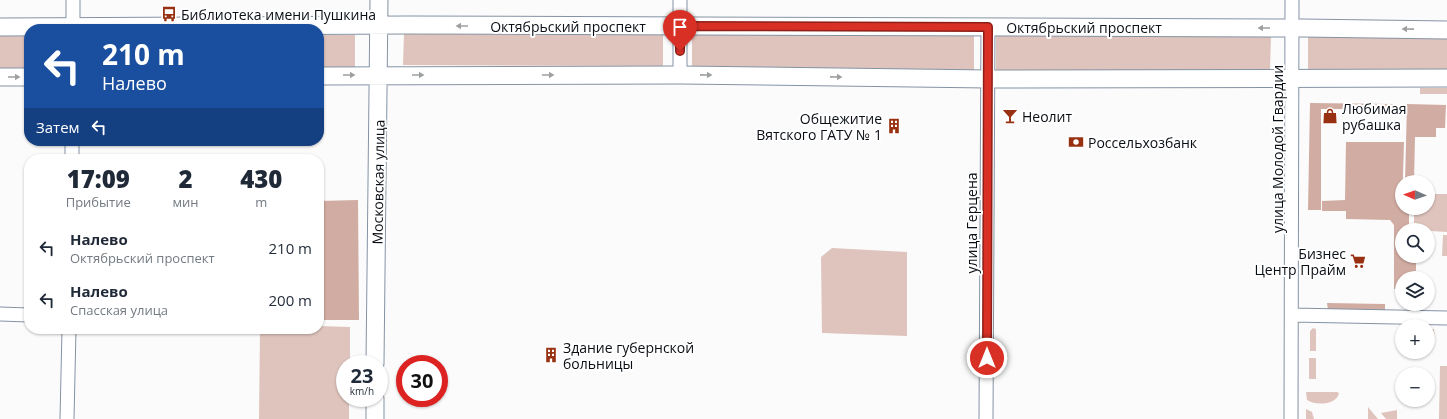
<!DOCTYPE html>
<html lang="ru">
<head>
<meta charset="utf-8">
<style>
	:root { --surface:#fff; --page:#f6f6f7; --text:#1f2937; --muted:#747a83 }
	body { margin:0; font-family:"Open Sans",sans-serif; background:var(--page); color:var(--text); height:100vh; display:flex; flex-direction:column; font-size:15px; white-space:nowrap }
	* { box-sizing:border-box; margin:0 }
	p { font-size:13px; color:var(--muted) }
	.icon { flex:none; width:22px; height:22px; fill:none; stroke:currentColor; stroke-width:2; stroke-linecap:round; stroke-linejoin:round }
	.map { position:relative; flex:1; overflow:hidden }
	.sheet { position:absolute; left:24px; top:154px; width:300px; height:180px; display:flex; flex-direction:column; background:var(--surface); border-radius:16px; box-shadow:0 1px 3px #0004 }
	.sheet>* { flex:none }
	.banner { position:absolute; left:24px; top:24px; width:300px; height:122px; border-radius:16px; box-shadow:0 1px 3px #0004; background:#1a4fa0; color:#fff; overflow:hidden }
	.needle { width:26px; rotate:272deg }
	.tools { position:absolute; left:1395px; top:175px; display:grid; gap:8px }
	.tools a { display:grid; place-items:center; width:40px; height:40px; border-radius:50%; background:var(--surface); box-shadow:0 1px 3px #0004; font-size:20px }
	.speed { position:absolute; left:336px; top:355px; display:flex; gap:8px; font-size:20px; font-weight:700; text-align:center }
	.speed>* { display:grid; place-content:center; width:52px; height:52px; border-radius:50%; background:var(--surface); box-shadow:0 1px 3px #0004; line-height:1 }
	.speed small { font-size:10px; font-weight:400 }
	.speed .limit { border:6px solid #d22; background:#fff; color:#111 }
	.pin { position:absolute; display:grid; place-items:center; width:34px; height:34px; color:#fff; margin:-41px -17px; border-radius:50% 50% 50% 0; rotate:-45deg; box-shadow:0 0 4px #0007 }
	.pin .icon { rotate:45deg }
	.me { position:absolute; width:44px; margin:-22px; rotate:0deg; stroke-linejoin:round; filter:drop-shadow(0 0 3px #0008) }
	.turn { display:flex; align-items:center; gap:14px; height:84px; padding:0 12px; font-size:18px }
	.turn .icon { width:52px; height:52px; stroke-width:2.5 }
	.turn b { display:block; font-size:28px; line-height:34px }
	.then { display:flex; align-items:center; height:38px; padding:0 12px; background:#0003; gap:8px; font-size:15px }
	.eta { display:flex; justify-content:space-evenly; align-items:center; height:68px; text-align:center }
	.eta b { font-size:24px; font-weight:800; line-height:28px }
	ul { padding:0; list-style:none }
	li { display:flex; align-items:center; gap:12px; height:52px; padding:0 12px }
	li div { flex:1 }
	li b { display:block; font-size:15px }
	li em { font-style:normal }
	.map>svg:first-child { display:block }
</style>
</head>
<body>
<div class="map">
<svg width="1447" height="419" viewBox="0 0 1447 419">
	<rect width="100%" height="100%" fill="#fbfbfb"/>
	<path fill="#dfc4bd" d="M692,31l282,5v36l-282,-5z
		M404,33l259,2v31l-260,-1z
		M996,34l275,1 -1,36 -274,1z
		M0,35h29v33h-29z
		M319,35h36v32h-36z
		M1308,36l139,2v35l-139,-1z
		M1420,88h27v6h-27z
		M1428,194h19v38l-33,-2v-22h14z
		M1443,235h4v21h-5z
		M832,248l75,4v84l-85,-3 -1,-76z
		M319,326l31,1v37h-5v34h4v21h-90l1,-90h59z
		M1313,328l3,1v22h-6v-20z
		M1428,329h6l1,11h-7z
		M1309,358h7v21h-7z
		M1440,366h7v53h-8z
		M1306,392h31l2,1c-2,12 -23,13 -32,7z
		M1368,407l10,12h-10z
		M1306,409l6,3 2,7h-8z
		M1397,410v9h-11l-5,-6z"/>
	<path fill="#d1aca2" d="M1310,103l83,1 -1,5h-71v101h-13z
		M1407,104l39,1 -1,23h-9v9h-21l-1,45h-9z
		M1346,142h58l-2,66h7v22h-7v26h14v22h-14v11h-8v-64l-4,-5 -44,-1v-8h-24v-10l23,-1z
		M358,200l1,120h-40v-119z
		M1327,303l58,1v7l-57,-1z"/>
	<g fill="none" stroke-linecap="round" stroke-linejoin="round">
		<g stroke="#8493a4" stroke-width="15">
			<path id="minor" d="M73,0v26
				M680,0v75
				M72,159v-18
				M0,314l29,1
				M1292,315l155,3
				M67,419l2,-90
				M986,419l2,-392
				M1291,419l1,-419"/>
		</g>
		<g stroke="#8493a4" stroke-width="19">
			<path id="major" d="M0,27l407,-2 895,3 145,2
				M319,76l361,-1 308,4 459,-1
				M0,77h29
				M375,364l4,-364
				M375,419v-21"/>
		</g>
		<use href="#minor" stroke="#fff" stroke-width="13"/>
		<use href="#major" stroke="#fff" stroke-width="17"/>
	</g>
	<defs><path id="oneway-solid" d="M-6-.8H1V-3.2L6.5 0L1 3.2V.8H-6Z"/></defs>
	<g fill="#9d9fa1">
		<use href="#oneway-solid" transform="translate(462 26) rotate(-180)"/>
		<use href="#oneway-solid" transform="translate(1264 28) rotate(-180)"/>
		<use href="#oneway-solid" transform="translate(1408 29) rotate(-179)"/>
		<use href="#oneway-solid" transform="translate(349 75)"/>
		<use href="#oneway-solid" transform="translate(418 75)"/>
		<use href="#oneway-solid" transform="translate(548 75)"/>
		<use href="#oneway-solid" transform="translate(706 75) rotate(1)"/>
		<use href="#oneway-solid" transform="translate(14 77)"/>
		<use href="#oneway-solid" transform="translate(836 77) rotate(1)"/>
	</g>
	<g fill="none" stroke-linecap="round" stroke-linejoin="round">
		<g stroke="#8d1f18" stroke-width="10">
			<path id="route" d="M680,51v-25l308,1 -1,331"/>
		</g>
		<use href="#route" stroke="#d93025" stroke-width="7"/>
	</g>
	<defs>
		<g id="bus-bare" transform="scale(1.2)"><path d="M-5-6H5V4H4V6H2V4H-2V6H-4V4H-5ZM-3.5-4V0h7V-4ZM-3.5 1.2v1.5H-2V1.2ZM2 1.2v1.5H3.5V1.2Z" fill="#983111" stroke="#fff" stroke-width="2.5" paint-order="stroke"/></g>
		<g id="bar-bare" transform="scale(1.2)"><path d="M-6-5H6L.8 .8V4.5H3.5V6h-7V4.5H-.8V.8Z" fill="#983111" stroke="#fff" stroke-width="2.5" paint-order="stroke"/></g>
		<g id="shop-bare" transform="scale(1.2)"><path d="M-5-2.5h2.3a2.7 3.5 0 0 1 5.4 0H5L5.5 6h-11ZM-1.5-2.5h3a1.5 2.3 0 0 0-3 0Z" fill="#983111" stroke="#fff" stroke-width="2.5" paint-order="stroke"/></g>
		<g id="building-bare" transform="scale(1.2)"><path d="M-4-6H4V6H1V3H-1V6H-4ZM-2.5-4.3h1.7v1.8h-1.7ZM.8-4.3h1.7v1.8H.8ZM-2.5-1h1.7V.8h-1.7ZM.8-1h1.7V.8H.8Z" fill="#983111" stroke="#fff" stroke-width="2.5" paint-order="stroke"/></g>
		<g id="bank-bare" transform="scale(1.2)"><path d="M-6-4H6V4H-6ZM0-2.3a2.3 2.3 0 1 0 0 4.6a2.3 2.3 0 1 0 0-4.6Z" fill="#983111" stroke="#fff" stroke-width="2.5" paint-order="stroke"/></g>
		<g id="supermarket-bare" transform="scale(1.2)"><path d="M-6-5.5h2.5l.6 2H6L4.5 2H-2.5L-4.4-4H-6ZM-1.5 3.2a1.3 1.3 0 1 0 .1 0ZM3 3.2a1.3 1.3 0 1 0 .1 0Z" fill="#983111" stroke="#fff" stroke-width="2.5" paint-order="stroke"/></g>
	</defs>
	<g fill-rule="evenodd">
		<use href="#bus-bare" x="169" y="14"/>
		<use href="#bar-bare" x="1010" y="116"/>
		<use href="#shop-bare" x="1330" y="116"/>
		<use href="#building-bare" x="894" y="126"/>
		<use href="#bank-bare" x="1076" y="142"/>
		<use href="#supermarket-bare" x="1358" y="261"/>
		<use href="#building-bare" x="551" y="355"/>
	</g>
	<g text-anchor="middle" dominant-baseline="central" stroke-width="4" stroke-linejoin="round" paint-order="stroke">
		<g font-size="14" fill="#0a0f15" stroke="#fff" text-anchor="start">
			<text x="181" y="14">Библиотека имени Пушкина</text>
			<text x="1342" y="108">Любимая<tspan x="1342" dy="16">рубашка</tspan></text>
			<text x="1022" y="116">Неолит</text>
			<text x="882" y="118" text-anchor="end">Общежитие<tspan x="882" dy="16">Вятского ГАТУ № 1</tspan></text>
			<text x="1088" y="142">Россельхозбанк</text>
			<text x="1346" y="253" text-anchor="end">Бизнес<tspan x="1346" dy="16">Центр Прайм</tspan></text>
			<text x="563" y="347">Здание губернской<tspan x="563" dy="16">больницы</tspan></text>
		</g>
		<g font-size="14" fill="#0a0f15" stroke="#fff">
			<text x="568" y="26">Октябрьский проспект</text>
			<text x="1084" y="27">Октябрьский проспект</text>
			<text transform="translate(1277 149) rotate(-90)">улица Молодой Гвардии</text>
			<text transform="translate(378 182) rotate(-89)">Московская улица</text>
			<text transform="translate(971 223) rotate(-90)">улица Герцена</text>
		</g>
	</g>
</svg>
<div class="tools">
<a><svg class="needle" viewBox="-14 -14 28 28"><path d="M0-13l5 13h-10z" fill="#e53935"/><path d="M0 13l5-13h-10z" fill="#747a83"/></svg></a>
<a><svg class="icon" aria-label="search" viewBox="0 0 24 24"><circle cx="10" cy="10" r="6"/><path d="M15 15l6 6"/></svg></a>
<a><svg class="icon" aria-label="layers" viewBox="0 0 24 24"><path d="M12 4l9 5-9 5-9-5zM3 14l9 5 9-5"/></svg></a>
<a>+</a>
<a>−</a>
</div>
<div class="speed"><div>23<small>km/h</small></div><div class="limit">30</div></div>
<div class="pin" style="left:680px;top:51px;background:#d93025"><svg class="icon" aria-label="arrive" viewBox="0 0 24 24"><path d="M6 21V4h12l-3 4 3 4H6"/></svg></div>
<svg class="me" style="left:987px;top:358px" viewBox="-20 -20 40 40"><circle r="17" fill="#d93025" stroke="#fff" stroke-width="3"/><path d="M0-11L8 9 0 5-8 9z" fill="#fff"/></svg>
<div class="banner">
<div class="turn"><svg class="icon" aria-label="left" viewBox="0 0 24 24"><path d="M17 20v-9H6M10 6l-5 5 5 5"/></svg><div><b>210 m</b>Налево</div></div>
<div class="then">Затем<svg class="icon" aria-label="left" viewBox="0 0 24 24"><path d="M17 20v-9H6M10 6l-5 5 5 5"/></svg></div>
</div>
<section class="sheet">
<div class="eta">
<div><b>17:09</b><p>Прибытие</p></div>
<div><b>2</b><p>мин</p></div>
<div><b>430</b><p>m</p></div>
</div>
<ul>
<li><svg class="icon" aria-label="left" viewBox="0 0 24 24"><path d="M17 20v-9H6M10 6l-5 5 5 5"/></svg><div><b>Налево</b><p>Октябрьский проспект</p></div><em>210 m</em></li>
<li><svg class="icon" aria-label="left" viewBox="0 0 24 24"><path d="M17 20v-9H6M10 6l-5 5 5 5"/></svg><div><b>Налево</b><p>Спасская улица</p></div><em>200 m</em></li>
</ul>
</section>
</div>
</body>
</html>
